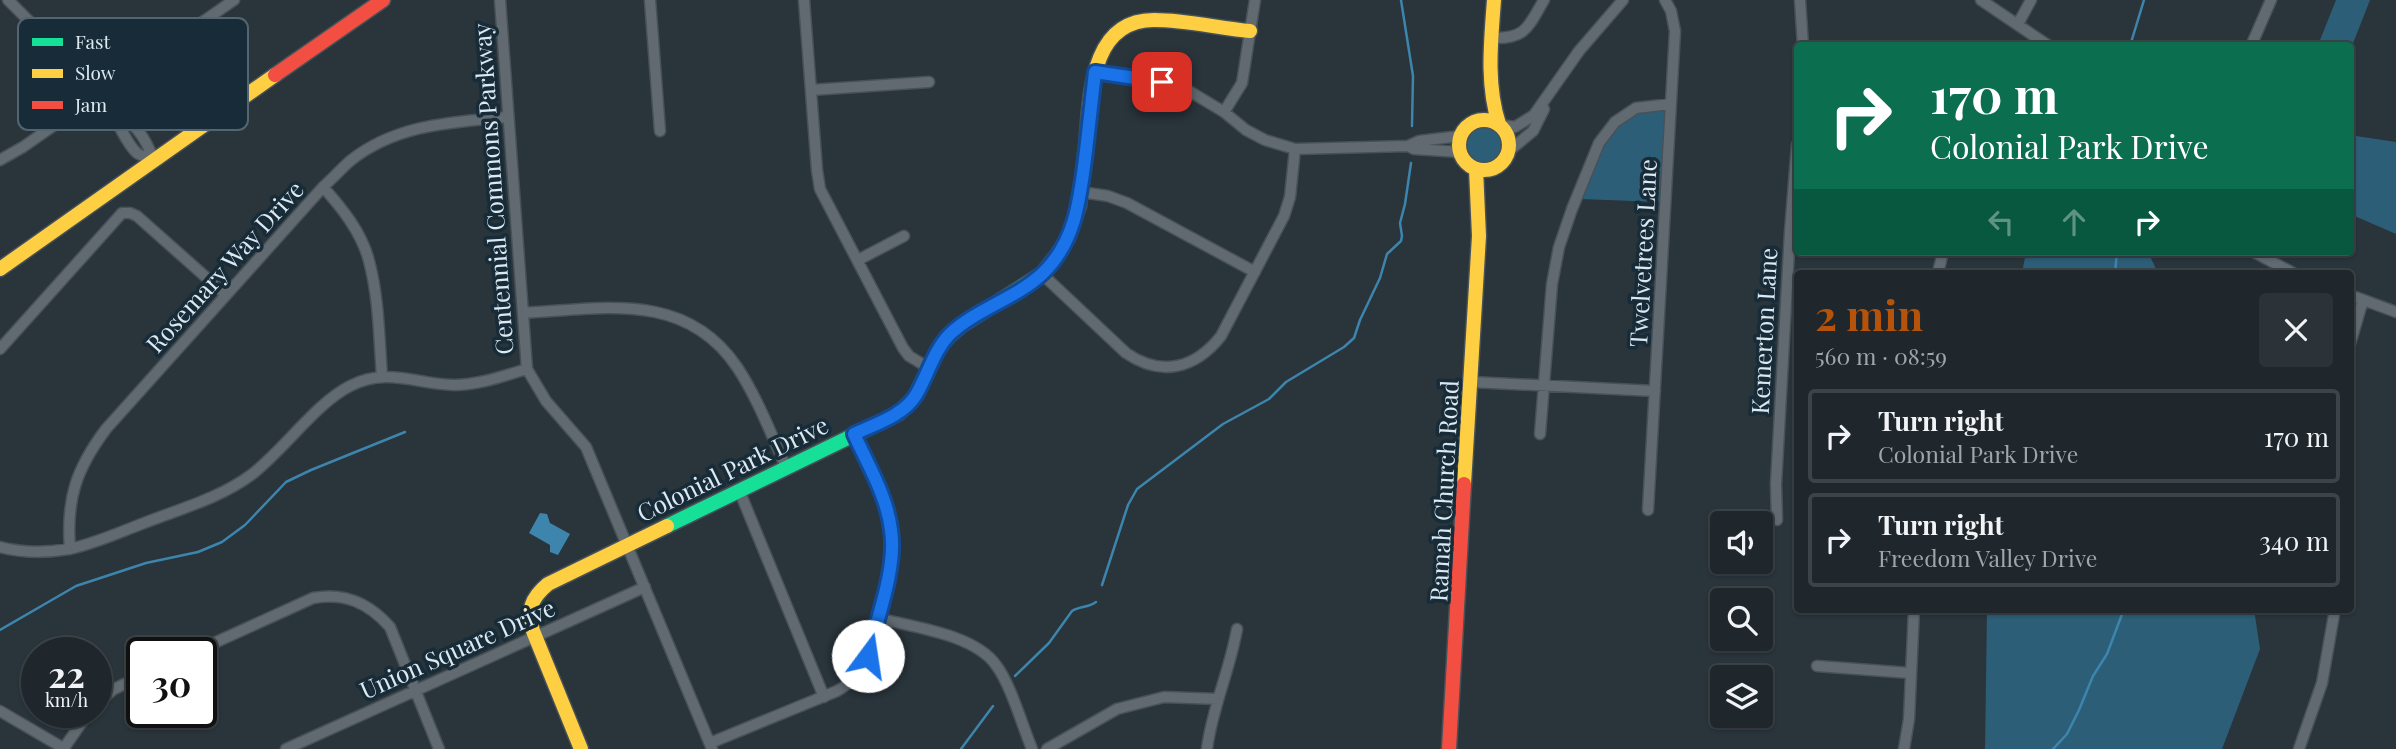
<!DOCTYPE html>
<html lang="en">
<head>
<meta charset="utf-8">
<style>
	:root { --surface:#1f272c; --page:#2c3338; --text:#f1f3f6; --muted:#a1a5a9; --line:#3c4448; --accent:#b45309 }
	body { margin:0; font-family:"Playfair Display",serif; background:var(--page); color:var(--text); height:100vh; display:flex; flex-direction:column; font-size:26px; white-space:nowrap }
	* { box-sizing:border-box; margin:0 }
	p { font-size:23px; color:var(--muted) }
	.icon { flex:none; width:38px; height:38px; fill:none; stroke:currentColor; stroke-width:2; stroke-linecap:round; stroke-linejoin:round }
	.map { position:relative; flex:1; overflow:hidden }
	.details { position:absolute; left:1794px; top:270px; width:560px; height:343px; display:flex; flex-direction:column; background:var(--surface); border-radius:7px; box-shadow:0 2px 5px #0004,0 0 0 2px var(--line) }
	.details>* { flex:none }
	.banner { position:absolute; left:1794px; top:42px; width:560px; height:214px; border-radius:7px; box-shadow:0 2px 5px #0004,0 0 0 2px var(--line); background:#0b6e4f; color:#fff; overflow:hidden }
	.tools { position:absolute; left:1710px; top:511px; display:grid; gap:14px }
	.tools a { display:grid; place-items:center; width:63px; height:63px; border-radius:7px; background:var(--surface); box-shadow:0 2px 5px #0004,0 0 0 2px var(--line); font-size:35px }
	.speed { position:absolute; left:21px; top:637px; display:flex; gap:14px; font-size:35px; font-weight:700; text-align:center }
	.speed>* { display:grid; place-content:center; width:91px; height:91px; border-radius:50%; background:var(--surface); box-shadow:0 2px 5px #0004,0 0 0 2px var(--line); line-height:1 }
	.speed small { font-size:18px; font-weight:400 }
	.speed .limit { border:4px solid #111; border-radius:10px; background:#fff; color:#111 }
	.pin { position:absolute; display:grid; place-items:center; width:60px; height:60px; color:#fff; margin:-30px; border-radius:14px; box-shadow:0 4px 10px #0006 }
	.me { position:absolute; width:77px; margin:-38px; rotate:14deg; stroke-linejoin:round; filter:drop-shadow(0 0 5px #0008) }
	.turn { display:flex; align-items:center; gap:24px; height:147px; padding:0 21px; font-size:32px }
	.turn .icon { width:91px; height:91px; stroke-width:2.5 }
	.turn b { display:block; font-size:49px; line-height:60px }
	.lanes { display:flex; align-items:center; height:66px; padding:0 21px; background:#0003; justify-content:center; gap:35px; direction:ltr }
	.lanes .off { opacity:.35 }
	.round { display:grid; place-items:center; flex:none; width:74px; height:74px; border-radius:7px; background:var(--page) }
	.headline { display:flex; align-items:center; justify-content:space-between; height:119px; padding:0 21px }
	h1 { font-size:42px; font-weight:700; line-height:52px; color:var(--accent) }
	ul { padding:0; list-style:none }
	li { display:flex; align-items:center; gap:21px; height:94px; margin:0 14px 10px; padding:0 7px; border:4px solid var(--line); border-radius:7px }
	li div { flex:1 }
	li b { display:block; font-size:26px }
	li em { font-style:normal }
	.map>svg:first-child { display:block }
</style>
</head>
<body>
<div class="map">
<svg width="2396" height="749" viewBox="0 0 2396 749">
	<rect width="100%" height="100%" fill="#29343b"/>
	<path fill="#2c5e78" d="M2336,0h34l-20,51v-5l-32,-1z
		M1662,110l4,3v6l-6,83 -80,-3c13,-29 22,-72 53,-85 8,-4 20,-3 29,-4z
		M1459 145a25 25 0 1 1 50 0a25 25 0 1 1-50 0Z
		M2350,133l6,3 40,6v92l-46,-20z
		M2026,252h122l10,21h-136z
		M1987,609h267l6,40 -38,100h-237z"/>
	<path fill="#3d85ac" d="M540,513l7,1 3,9 20,11 -12,21 -8,-3v-7l-21,-12z"/>
	<g fill="none" stroke-linecap="round" stroke-linejoin="round">
		<path stroke="#3d85ac" stroke-width="2.5" d="M1401,0l12,76 -1,50
			M2130,46l14,-46
			M2115,273l2,-21
			M1102,585l26,-80 9,-16 86,-65 46,-25 17,-17 58,-35 10,-9 6,-18 20,-42 7,-24 14,-13 1,-5 -2,-13 5,-19 6,-41
			M0,630l76,-44 70,-23 52,-11 24,-10 23,-17 41,-43 25,-12 94,-38
			M1015,676l34,-33 23,-32c7,-5 16,-3 24,-9
			M961,749l32,-43
			M2053,749l14,-15 12,-24 14,-34 14,-22 17,-45"/>
		<g stroke="#475157" stroke-width="13">
			<path id="street" d="M8,0l93,93c10,15 25,51 36,60 3,3 11,4 16,6 -7,-22 -20,-38 -40,-50
				M500,0l27,369 19,32 40,46 126,302
				M650,0l10,131
				M804,0l13,170 3,19 83,159 6,8 20,12
				M1800,0l3,46
				M1981,0l68,46
				M2018,24l13,-24
				M1492,38c34,1 36,-11 52,-38
				M2251,46l20,-46
				M1095,72l67,9 27,10 35,21 22,18 19,10 30,9 113,-3 6,3 46,3
				M811,90l118,-8
				M1224,112l18,-29 13,-83
				M1501,125l14,2 19,-12 45,-64 44,-51
				M1408,146l11,-5 41,-5
				M1509,151l24,-20 11,-22
				M0,160l23,-13 211,-147
				M323,187c19,21 39,46 46,74 10,37 10,77 13,115
				M1081,192l27,4 19,7 128,69
				M2254,252l39,21
				M858,260l46,-24
				M1938,273l5,-21
				M1042,274l84,79c35,24 69,16 95,-17l63,-120 6,-19 5,-48
				M2350,295l46,17
				M523,313c79,-4 162,-23 214,54 20,30 34,67 49,100
				M2350,344l13,-44
				M0,349l122,-136h8l7,3 89,79
				M1472,382l183,9
				M1540,434l12,-150 7,-37 13,-38 27,-66 16,-21 21,-14 35,-4
				M739,490l85,207
				M1648,510l27,-479 -4,-20 -6,-11
				M1777,520l-1,-36 14,-252 7,-87
				M0,547c23,6 45,6 69,2 25,-5 51,-17 75,-26 36,-14 76,-25 107,-48 32,-24 65,-72 99,-89 37,-19 66,-2 104,-1 25,0 49,-9 73,-16
				M70,549c-4,-50 6,-80 36,-120l217,-242c9,-8 18,-18 27,-26 46,-37 103,-39 158,-44
				M877,618c35,9 97,16 119,47 15,20 26,60 36,84
				M192,653l121,-55c32,-6 56,5 77,29l49,122
				M1817,666l93,7
				M96,704l18,-15 28,-13
				M0,711l65,38
				M710,743l127,-52c9,-5 17,-12 23,-21 15,-23 35,-114 31,-141 -5,-33 -23,-64 -37,-95
				M64,748l25,-36
				M286,749l359,-162
				M1047,749l70,-40 47,-12 54,2
				M1207,749c5,-41 23,-79 30,-120
				M1904,749l5,-30 5,-110
				M2299,749l23,-66 13,-74"/>
		</g>
		<g stroke="#475157" stroke-width="17">
			<path id="fast" d="M667,526l232,-113 16,-16 24,-49 10,-12 13,-11 80,-51 15,-19 11,-17 11,-32 6,-50"/>
		</g>
		<g stroke="#475157" stroke-width="17">
			<path id="slow" d="M1494,0c-3,41 -8,84 5,124
				M1459 145a25 25 0 1 1 50 0a25 25 0 1 1-50 0Z
				M1085,156c6,-49 0,-136 69,-136 32,0 64,8 96,11
				M0,269l275,-194
				M1464,484l15,-248 -3,-67
				M581,749l-48,-118c-6,-21 -2,-33 15,-47l119,-58"/>
		</g>
		<g stroke="#475157" stroke-width="17">
			<path id="jam" d="M275,75l108,-75
				M1449,749l15,-265"/>
		</g>
		<use href="#street" stroke="#616a70" stroke-width="10"/>
		<use href="#fast" stroke="#16e098" stroke-width="14"/>
		<use href="#slow" stroke="#ffcf43" stroke-width="14"/>
		<use href="#jam" stroke="#f24e42" stroke-width="14"/>
	</g>
	<g fill="none" stroke-linecap="round" stroke-linejoin="round">
		<g stroke="#114b97" stroke-width="18">
			<path id="route" d="M868,656c9,-38 29,-88 23,-126 -4,-34 -23,-65 -37,-96 21,-10 49,-18 62,-39 12,-20 17,-43 33,-60 27,-26 66,-36 93,-61 35,-33 38,-78 44,-123 3,-26 6,-53 9,-79l67,10"/>
		</g>
		<use href="#route" stroke="#1a73e8" stroke-width="12"/>
	</g>
	<g text-anchor="middle" dominant-baseline="central" stroke-width="7" stroke-linejoin="round" paint-order="stroke">
		<g font-size="24" fill="#dce9f1" stroke="#172c38">
			<text transform="translate(492 189) rotate(-94)">Centennial Commons Parkway</text>
			<text transform="translate(1642 253) rotate(-87)">Twelvetrees Lane</text>
			<text transform="translate(224 266) rotate(-48)">Rosemary Way Drive</text>
			<text transform="translate(1763 331) rotate(-87)">Kemerton Lane</text>
			<text transform="translate(732 468) rotate(-26)">Colonial Park Drive</text>
			<text transform="translate(1443 491) rotate(-87)">Ramah Church Road</text>
			<text transform="translate(457 648) rotate(-24)">Union Square Drive</text>
		</g>
	</g>
	<rect x="18" y="18" width="230" height="112" rx="10" fill="#172c38" stroke="#526570" stroke-width="2"/>
	<rect x="32" y="38" width="31" height="8" fill="#16e098"/>
	<rect x="32" y="69" width="31" height="9" fill="#ffcf43"/>
	<rect x="32" y="101" width="31" height="8" fill="#f24e42"/>
	<g font-size="19" fill="#dce9f1">
		<text x="75" y="49">Fast</text>
		<text x="75" y="80">Slow</text>
		<text x="75" y="112">Jam</text>
	</g>
</svg>
<div class="tools">
<a><svg class="icon" aria-label="sound" viewBox="0 0 24 24"><path d="M4 9h4l5-4v14l-5-4H4zM17 9q2 3 0 6"/></svg></a>
<a><svg class="icon" aria-label="search" viewBox="0 0 24 24"><circle cx="10" cy="10" r="6"/><path d="M15 15l6 6"/></svg></a>
<a><svg class="icon" aria-label="layers" viewBox="0 0 24 24"><path d="M12 4l9 5-9 5-9-5zM3 14l9 5 9-5"/></svg></a>
</div>
<div class="speed"><div>22<small>km/h</small></div><div class="limit">30</div></div>
<div class="pin" style="left:1162px;top:82px;background:#d93025"><svg class="icon" aria-label="arrive" viewBox="0 0 24 24"><path d="M6 21V4h12l-3 4 3 4H6"/></svg></div>
<svg class="me" style="left:868px;top:656px" viewBox="-20 -20 40 40"><circle r="19" fill="#fff"/><path d="M0-13L10 11 0 6-10 11z" fill="#1a73e8"/></svg>
<div class="banner">
<div class="turn"><svg class="icon" aria-label="right" viewBox="0 0 24 24"><path d="M7 20v-9h11M14 6l5 5-5 5"/></svg><div><b>170 m</b>Colonial Park Drive</div></div>
<div class="lanes"><svg class="icon off" aria-label="left" viewBox="0 0 24 24"><path d="M17 20v-9H6M10 6l-5 5 5 5"/></svg><svg class="icon off" aria-label="ahead" viewBox="0 0 24 24"><path d="M12 20V5M6 11l6-6 6 6"/></svg><svg class="icon" aria-label="right" viewBox="0 0 24 24"><path d="M7 20v-9h11M14 6l5 5-5 5"/></svg></div>
</div>
<section class="details">
<div class="headline"><div><h1>2 min</h1><p>560 m · 08:59</p></div><a class="round"><svg class="icon" aria-label="close" viewBox="0 0 24 24"><path d="M6 6l12 12M18 6L6 18"/></svg></a></div>
<ul>
<li><svg class="icon" aria-label="right" viewBox="0 0 24 24"><path d="M7 20v-9h11M14 6l5 5-5 5"/></svg><div><b>Turn right</b><p>Colonial Park Drive</p></div><em>170 m</em></li>
<li><svg class="icon" aria-label="right" viewBox="0 0 24 24"><path d="M7 20v-9h11M14 6l5 5-5 5"/></svg><div><b>Turn right</b><p>Freedom Valley Drive</p></div><em>340 m</em></li>
</ul>
</section>
</div>
</body>
</html>
